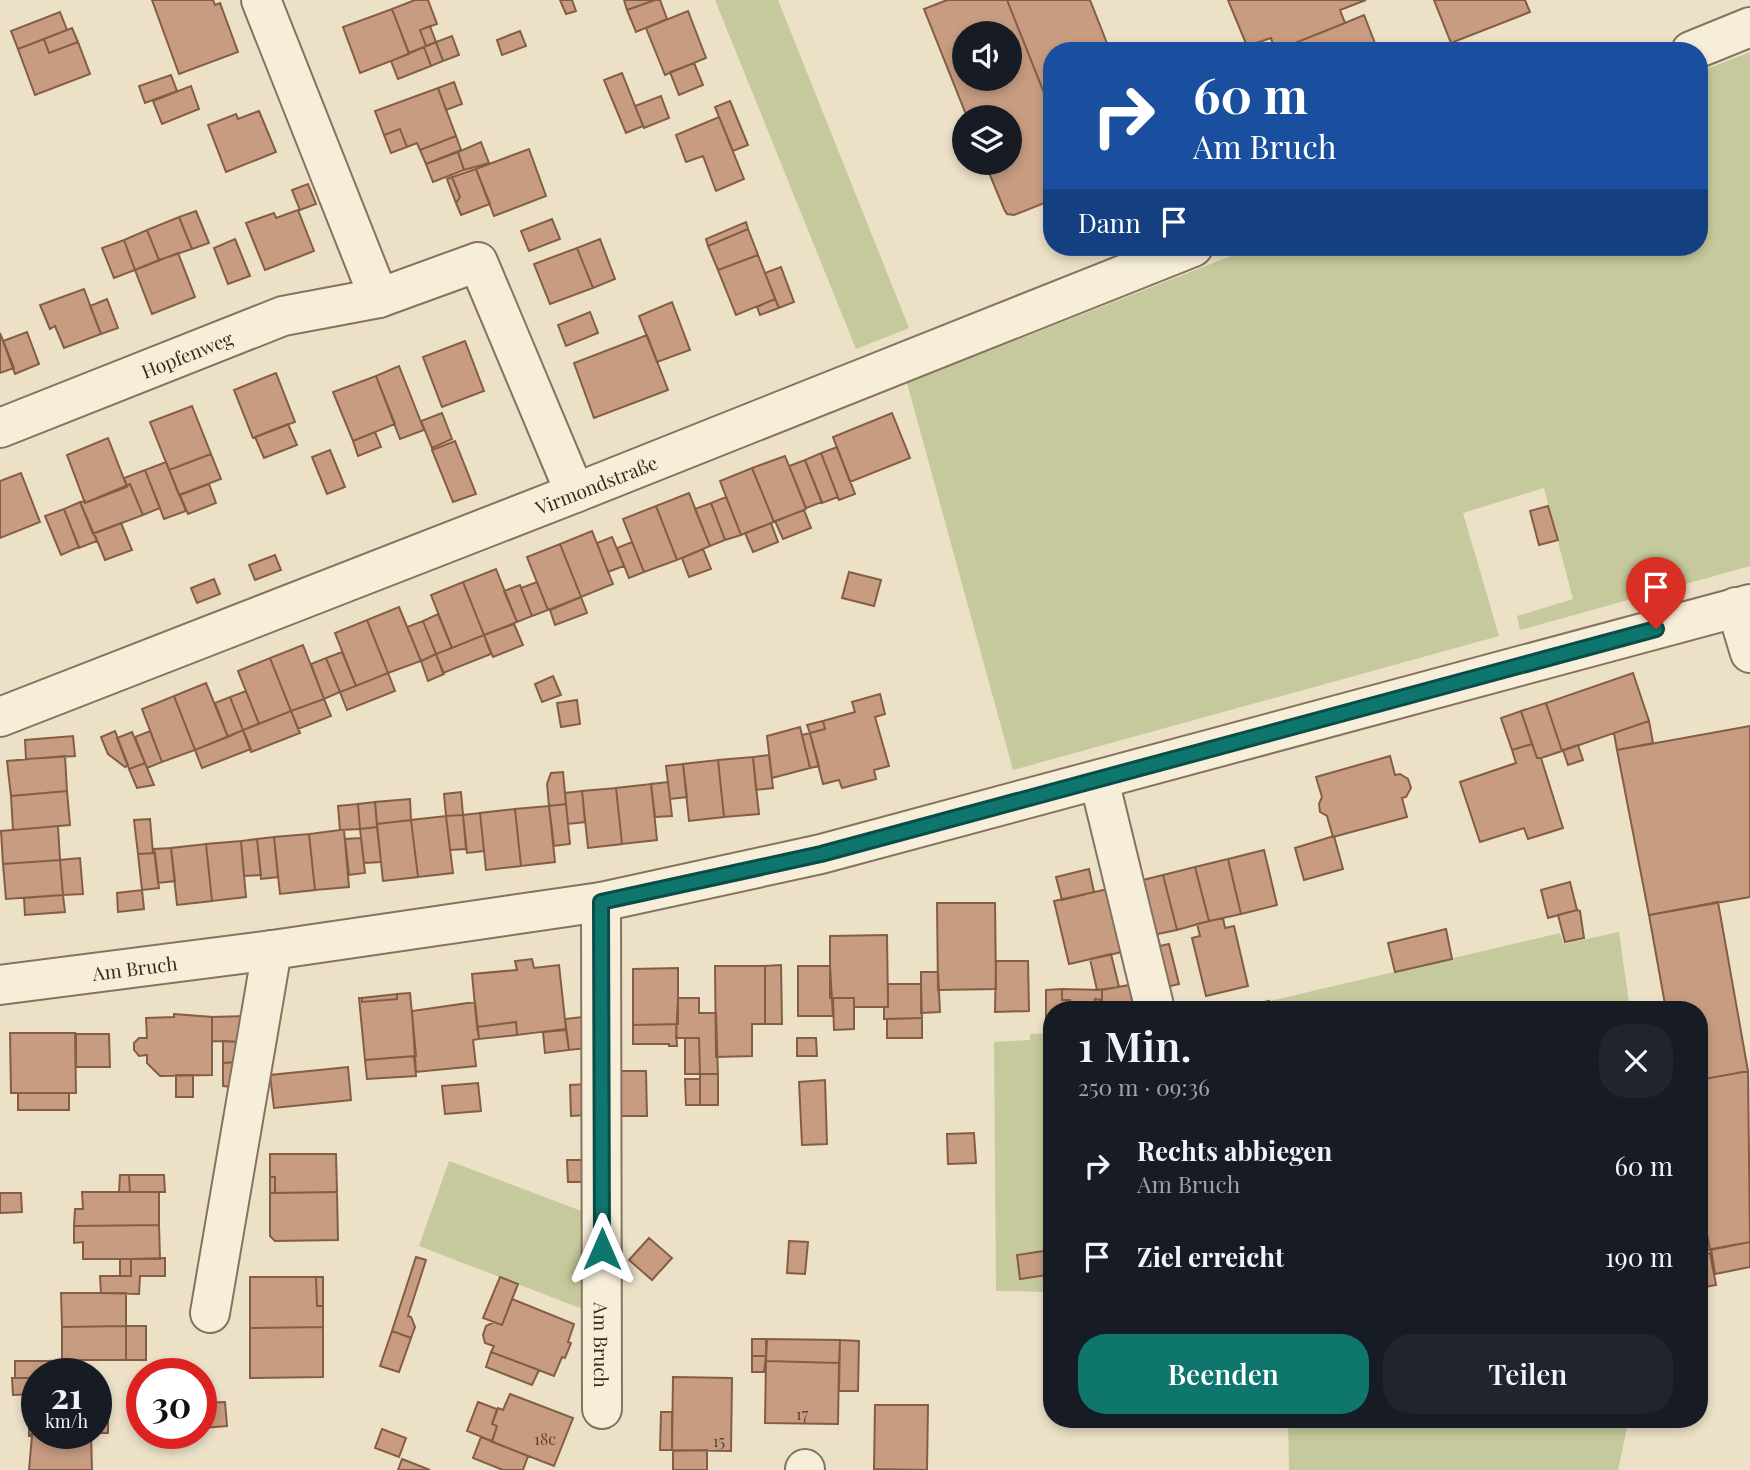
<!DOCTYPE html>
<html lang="de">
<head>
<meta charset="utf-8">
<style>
	:root { --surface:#171b24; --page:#20242c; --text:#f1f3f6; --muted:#9ea1a6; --accent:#0f766e }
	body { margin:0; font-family:"Playfair Display",serif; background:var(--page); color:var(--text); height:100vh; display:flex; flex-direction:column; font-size:26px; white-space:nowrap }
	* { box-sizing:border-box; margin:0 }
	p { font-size:23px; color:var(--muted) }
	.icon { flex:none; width:38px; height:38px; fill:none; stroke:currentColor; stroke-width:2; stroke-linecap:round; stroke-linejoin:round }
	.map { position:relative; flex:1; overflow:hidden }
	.drawer { position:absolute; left:1043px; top:1001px; width:665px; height:427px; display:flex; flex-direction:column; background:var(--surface); border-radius:28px; box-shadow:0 4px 10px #0003 }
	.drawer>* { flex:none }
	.banner { position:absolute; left:1043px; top:42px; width:665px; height:214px; border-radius:28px; box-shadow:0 4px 10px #0003; background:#1a4fa0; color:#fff; overflow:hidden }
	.fabs { position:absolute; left:952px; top:21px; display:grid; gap:14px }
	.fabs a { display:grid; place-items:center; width:70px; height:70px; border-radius:50%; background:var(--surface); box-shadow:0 4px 10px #0003; font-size:35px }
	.speed { position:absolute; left:21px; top:1358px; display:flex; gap:14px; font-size:35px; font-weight:700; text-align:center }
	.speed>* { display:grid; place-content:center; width:91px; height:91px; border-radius:50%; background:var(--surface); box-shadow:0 4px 10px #0003; line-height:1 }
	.speed small { font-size:18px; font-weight:400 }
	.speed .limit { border:10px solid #d22; background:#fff; color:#111 }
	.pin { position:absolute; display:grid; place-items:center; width:60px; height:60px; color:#fff; margin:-72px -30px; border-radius:50% 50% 50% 0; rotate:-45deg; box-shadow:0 0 7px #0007 }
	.pin .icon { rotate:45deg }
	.me { position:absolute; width:77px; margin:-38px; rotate:0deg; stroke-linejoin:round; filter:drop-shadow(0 0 5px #0008) }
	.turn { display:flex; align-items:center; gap:24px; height:147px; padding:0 35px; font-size:32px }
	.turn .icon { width:91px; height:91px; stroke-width:2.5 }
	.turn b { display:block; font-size:49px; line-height:60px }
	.then { display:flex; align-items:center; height:66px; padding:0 35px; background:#0003; gap:14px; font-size:26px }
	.round { display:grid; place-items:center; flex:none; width:74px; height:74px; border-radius:28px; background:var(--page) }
	.head { display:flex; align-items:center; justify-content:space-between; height:119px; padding:0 35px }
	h1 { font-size:42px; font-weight:600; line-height:52px }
	.cta { display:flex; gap:14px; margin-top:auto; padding:14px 35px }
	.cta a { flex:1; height:80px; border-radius:28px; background:var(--accent); color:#fff; font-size:28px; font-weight:600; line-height:80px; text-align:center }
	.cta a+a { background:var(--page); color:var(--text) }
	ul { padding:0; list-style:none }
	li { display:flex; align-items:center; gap:21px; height:91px; padding:0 35px }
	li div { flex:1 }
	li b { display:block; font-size:26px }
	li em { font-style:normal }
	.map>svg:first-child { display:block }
</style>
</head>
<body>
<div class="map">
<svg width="1750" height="1470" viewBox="0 0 1750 1470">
	<rect width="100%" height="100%" fill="#ece0c7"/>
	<path fill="#c5c99c" d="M715,0h63l131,328 -53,21z
		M1750,52v514l-230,64 -3,-14 56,-17 -29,-111 -81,25 36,123 -486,134 -106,-387 347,-136h445v-175z
		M1619,932l11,78h-398l328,-77 4,11z
		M1052,1033v259l-56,-1 -2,-249 36,-2v-6z
		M449,1161l143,54 1,98 -174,-67z
		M1288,1419h341l-11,51h-329z"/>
	<path fill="#c79c80" stroke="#845d45" stroke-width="2" fill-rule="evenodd" d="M152,0h61l2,5 5,-2 18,49 -59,22z
		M415,0h13l9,24 -17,6 6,16 -17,7 -17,-44z
		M560,0h12l4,11 -10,3z
		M624,0h31l-28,10z
		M655,0h5l7,19 -31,13 -9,-22z
		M947,0h60l45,113v87l-38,15 -7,-1 -3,-5 -19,-46h25v-46h-43l-43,-108zM964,33h46v46h-46z
		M1007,0h83l20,51h-58v62z
		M1228,0h138l-26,10 5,13 -70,28 -4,-13 -24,8z
		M1434,0h91l5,12 -79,31z
		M392,9l17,45 -49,19 -17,-46z
		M688,11l18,47 -41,17 -19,-47z
		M60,12l7,18 -49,19 -7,-18z
		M1364,15l14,36h-103l70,-28z
		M430,26l6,16 -10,4 -6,-16z
		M72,28l6,14 -29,11 -5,-14z
		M520,31l6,15 -24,9 -5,-15z
		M452,36l7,19 -16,6 -7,-19z
		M44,39l5,14 29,-11 12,32 -55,21 -17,-46z
		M436,42l7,19 -12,5 -7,-19z
		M424,47l7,19 -33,13 -7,-18z
		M694,63l9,22 -24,10 -9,-23z
		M622,73l21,53 -17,7 -22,-53z
		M171,75l6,16 -32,12 -6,-17z
		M454,82l8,22 -16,6 -8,-22z
		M191,86l8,23 -37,15 -9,-23z
		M438,88l18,48 -36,14 -3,-7 -10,4 -7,-18 -16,6 -9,-24z
		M661,96l8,22 -25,10 -9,-22z
		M730,101l18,44 -15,6 -18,-44z
		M259,111l17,41 -50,20 -18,-47 28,-11 2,5z
		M719,117l25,62 -28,12 -13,-35 -17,6 -10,-27z
		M400,129l7,18 -16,6 -7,-18z
		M456,136l5,14 -35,14 -6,-14z
		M481,142l8,21 -25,7 -6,-18z
		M529,149l17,47 -52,20 -18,-47z
		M458,152l6,18 -31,12 -7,-18z
		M476,169l14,35 -29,11 -5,-12 4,-6 -8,-20z
		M452,177l8,20 -4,6 -9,-24z
		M308,184l8,20 -16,6 -8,-20z
		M298,210l16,41 -49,19 -19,-47 28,-10 2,5z
		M196,211l13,32 -17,6 -13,-32z
		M179,217l13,32 -33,11 -12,-30z
		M552,219l8,20 -31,12 -8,-20z
		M746,222l2,7 -40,17 -2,-7z
		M748,229l10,26 -40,15 -10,-24z
		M147,230l12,30 -24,10 -11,-30z
		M235,239l15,37 -22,8 -14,-36z
		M600,239l15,40 -22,9 -16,-40z
		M124,240l11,30 -21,8 -12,-30z
		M577,248l16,40 -43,16 -16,-40z
		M178,253l17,44 -43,17 -17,-44z
		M758,255l17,44 -39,16 -18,-45z
		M781,267l13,35 -15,6 -14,-35z
		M84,289l17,45 -37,14 -9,-22 -5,3 -10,-24z
		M107,299l11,29 -17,6 -11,-28z
		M775,299l4,9 -19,7 -3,-8z
		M672,302l18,48 -33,12 -18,-46z
		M590,312l8,21 -32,13 -8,-21z
		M27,332l12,32 -24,10 -12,-33z
		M0,333l14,35 -14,5z
		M647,335l21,55 -74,28 -20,-55z
		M465,341l19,50 -42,16 -19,-50z
		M399,366l25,64 -24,9 -24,-63z
		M276,373l19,49 -42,16 -19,-48z
		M376,376l19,48 -42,17 -20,-49z
		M192,406l19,48 -42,16 -19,-48z
		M442,413l10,26 -20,9 -11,-27z
		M892,413l18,45 -60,24 -17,-45z
		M288,424l9,21 -33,13 -9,-21z
		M375,432l6,15 -23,9 -5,-15z
		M108,438l19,49 -42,16 -18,-48z
		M455,441l21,53 -23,8 -21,-52z
		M837,447l18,47 -16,6 -18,-47z
		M330,450l15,37 -18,7 -15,-37z
		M821,453l17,44 -16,6 -17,-43z
		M211,454l10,25 -42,16 -10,-25z
		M785,456l21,53 -32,13 -22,-54z
		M805,460l17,42 -16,6 -17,-42z
		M166,462l20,49 -22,8 -19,-49z
		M752,468l22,54 -33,13 -21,-54z
		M145,470l15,38 -17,7 -13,-31 -3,2 -3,-8z
		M21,473l19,49 -40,16v-57z
		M130,484l13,31 -50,19 -13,-32 5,-1v2z
		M209,484l7,19 -28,11 -8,-19z
		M689,493l21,53 -33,14 -21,-54z
		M726,497l15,38 -16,5 -14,-37z
		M80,502l17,39 -18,7 -15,-39z
		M711,503l14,37 -15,6 -15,-37z
		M656,506l21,54 -33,12 -21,-53z
		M1548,506l10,34 -19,5 -9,-34z
		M64,509l15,38 -18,8 -16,-39z
		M804,510l7,18 -28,11 -8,-18z
		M121,523l11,27 -27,10 -11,-27z
		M771,523l7,19 -25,10 -8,-19z
		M592,531l21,53 -32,13 -21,-53z
		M612,537l12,29 -16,6 -11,-29z
		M632,542l12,30 -15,6 -12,-30z
		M560,544l21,53 -33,13 -21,-53z
		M703,549l8,20 -22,8 -7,-19z
		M275,555l6,15 -26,10 -6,-15z
		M496,569l21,53 -33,13 -21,-53z
		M849,572l32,8 -7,26 -32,-8z
		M214,579l6,15 -23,9 -6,-15z
		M463,582l21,53 -32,13 -21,-53z
		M537,582l11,28 -16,6 -11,-28z
		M520,585l12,31 -15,6 -13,-31z
		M581,597l6,16 -32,12 -5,-15z
		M399,607l22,54 -33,12 -21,-53z
		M438,614l14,34 -16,6 -13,-33z
		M367,620l21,53 -32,13 -21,-53z
		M423,621l13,33 -15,7 -14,-34z
		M514,624l9,21 -30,12 -9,-22z
		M484,635l7,19 -48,19 -7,-19z
		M303,645l21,54 -33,12 -21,-53z
		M342,652l14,34 -16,6 -14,-34z
		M436,654l8,20 -16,7 -7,-20z
		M270,658l21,53 -32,13 -21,-53z
		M326,658l14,34 -16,7 -13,-35z
		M388,673l7,18 -48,19 -7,-18z
		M1633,673l16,48 -87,30 -16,-48z
		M553,676l8,19 -19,7 -7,-18z
		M206,683l22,54 -33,13 -21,-54z
		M246,691l13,33 -16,6 -13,-33z
		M880,694l5,20 -10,3 14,49 -15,4 2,9 -34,9 -3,-8 -16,4 -13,-51 15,-4 -2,-8 32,-9 -3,-10z
		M174,696l21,54 -33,12 -20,-53z
		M230,697l13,33 -15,7 -13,-34z
		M324,699l7,17 -33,13 -7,-18z
		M577,700l3,24 -19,3 -4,-24z
		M1546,703l16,48 -21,7h-4l-16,-47z
		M291,711l9,22 -49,19 -8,-22z
		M1521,711l11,33 -20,6 -11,-32z
		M823,721l2,8 -15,4 -3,-8z
		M1649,721l4,22 -36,7 -3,-17z
		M1750,726v171l-101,18 -32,-165z
		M800,727l10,41 -38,10 -5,-42z
		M243,730l8,19 -49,19 -7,-18z
		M115,731l13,34 -3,2 -17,-13 -7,-17z
		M150,731l12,31 -15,6 -12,-31z
		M132,732l13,31 -16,6 -12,-31z
		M810,733l9,33 -9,2 -8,-33z
		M73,736l2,20 -49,3 -1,-19z
		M1532,744l5,14h4l22,70 -35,11 -4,-11 -44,14 -20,-60 56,-19 -4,-13z
		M1578,745l5,15 -15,5 -5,-15z
		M769,755l4,33 -17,2 -3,-33z
		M65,756l2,35 -56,5 -4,-35z
		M1390,756l5,19 5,-1 8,5 3,9 -5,9 -4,1 5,19 -74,20 -6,-21 -7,-4 -1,-8 3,-7 -6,-20z
		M753,757l6,57 -35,3 -6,-57z
		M718,760l6,57 -35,4 -6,-57z
		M145,763l9,22 -17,3 -8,-19z
		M683,764l4,33 -17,2 -4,-33z
		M563,772l3,32 -17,2 -2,-22 4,-11z
		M668,782l4,34 -17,1 -4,-33z
		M651,784l6,56 -35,4 -6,-56z
		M616,788l6,56 -34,4 -6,-57z
		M67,791l3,34 -57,5 -2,-34z
		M582,791l3,31 -17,2 -3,-31z
		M461,792l2,23 -17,1 -2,-22z
		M410,799l1,21 -34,4 -2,-22z
		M375,802l2,25 -17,2 -2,-25z
		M358,804l2,25 -20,1 -2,-24z
		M566,804l4,40 -16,2 -5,-40z
		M549,806l6,56 -34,4 -6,-57z
		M515,809l6,57 -35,4 -6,-57z
		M480,813l4,38 -17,2 -4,-38z
		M463,815l3,34 -16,1 -4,-34z
		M446,816l7,57 -35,4 -7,-57z
		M150,819l3,34 -15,1 -4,-34z
		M411,820l7,57 -35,4 -6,-57z
		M58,826l2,34 -57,4 -2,-33z
		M377,827l4,35 -17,1 -4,-34z
		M340,830h4l5,57 -34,3 -6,-56z
		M309,834l6,56 -35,4 -6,-57z
		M1334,836l9,33 -39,11 -9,-32z
		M274,837l4,40 -17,2 -4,-40z
		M361,838l4,35 -16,2 -4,-36z
		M257,839l4,36 -17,1 -3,-35z
		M241,841l5,56 -34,4 -6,-57z
		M206,844l6,57 -35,4 -6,-57z
		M171,848l4,33 -17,2 -4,-34z
		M1264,850l13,55 -36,9 -13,-55z
		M155,853l4,35 -17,2 -4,-36z
		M80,858l3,36 -20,1 -3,-35z
		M1228,859l13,55 -32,7 -14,-54z
		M60,860l3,35 -57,4 -3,-35z
		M1195,867l14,54 -32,9 -14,-55z
		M1089,869l5,23 -32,8 -6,-23z
		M1163,875l14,55 -29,6 -13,-54z
		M1570,882l7,28 -29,8 -7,-28z
		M1108,889l14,63 -53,12 -15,-63z
		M142,890l2,19 -26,3 -1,-19z
		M63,895l2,17 -40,3 -1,-17z
		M1718,902l30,169 -49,9v-70h-33l-17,-95z
		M937,903h58l1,86 -58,1z
		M1577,910l3,1 4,27 -19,4 -7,-27z
		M1223,918l2,10 9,-2 14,60 -42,10 -14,-58 8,-2 -3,-12z
		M1446,929l6,30 -57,13 -7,-29z
		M1157,934l3,12 9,-2 10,40 -17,4 -14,-52z
		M887,935l1,72h-34v-9h-24v-62z
		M1111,954l8,33 -22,3 -7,-31z
		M532,959l2,9 25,-3 7,64 -49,6 -1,-13 -39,5 -5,-53 45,-4 -2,-9z
		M996,961h32l1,50 -34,1z
		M781,965l1,59h-17v-58z
		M715,966h50v58h-13v32l-36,1z
		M798,966h32l3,50h-35z
		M678,968v56l-45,1v-56z
		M921,972h17l2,40 -19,1z
		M888,984h33l1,34 -38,1v-12h4z
		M1129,985l5,25h-39v-11l7,1v-10z
		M1062,989l40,1v10l-7,-1v11h-24l-1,-10h-8z
		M1062,989v11h8l1,10h-19v21h-6v-41z
		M410,993l6,63 -51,4 -6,-62h3v4l35,-3v-5z
		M397,994v5l-35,3v-4z
		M678,998h21v15h17l2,61h-18l-1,-36h-23z
		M833,998h21v31l-20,1z
		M1269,1001l2,9h-23l-1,-4z
		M475,1002l4,37 -6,1 3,26 -60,6 -4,-61z
		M174,1014l38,3v58l-52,1 -13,-13v-8l-8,1 -5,-6v-7l5,-5h8l-1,-20 28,-1z
		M247,1016l-5,26 -30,-1v-24z
		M582,1017l4,31 -17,2 -4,-31z
		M922,1018v20h-35v-19z
		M516,1022l1,13 -38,4 -2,-12z
		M676,1024l1,22h-8v-2h-36v-19z
		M566,1030l3,20 -24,3 -2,-21z
		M10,1033h65l1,60h-65z
		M76,1034h33l1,33h-34z
		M685,1038h14l1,36h-15z
		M797,1038h19l1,18h-20z
		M223,1041l19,1 -5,20 -14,1z
		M414,1056l2,20 -49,3 -2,-19z
		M237,1062l-5,25 -9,-1v-23z
		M348,1067l3,33 -77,8 -4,-33z
		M618,1071h28l1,45h-28z
		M1748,1071l2,171 -40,8 -11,-59v-111z
		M700,1074h18v31h-18z
		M176,1075h17v22h-17z
		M685,1079h15v26h-14z
		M825,1080l2,64 -25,1 -3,-63z
		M478,1083l3,28 -36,3 -3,-28z
		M587,1084v31l-16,1 -1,-31z
		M18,1093h51v17h-51z
		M974,1133l2,30 -28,1 -1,-30z
		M270,1154h66l1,38 -62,1v-16h-5z
		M567,1160h22v22h-21z
		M120,1175h9l1,17h-11z
		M129,1175h35l1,17h-35z
		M270,1177h5v16h-5z
		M1699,1191l11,59 -11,2z
		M82,1192h77v33l-85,1 1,-17h8z
		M337,1192l1,48 -63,1 -5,-5v-43z
		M0,1193h21l1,19 -22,1z
		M159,1225l1,34h-77v-17l-9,1v-17z
		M649,1238l23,20 -20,22 -23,-20z
		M789,1241l19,1 -3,32 -18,-1z
		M1750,1242v25l-35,7 -4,-25z
		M1044,1251l3,24 -27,4 -3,-24z
		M1710,1253l6,32 -16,3 -1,-33z
		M416,1257l10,3 -18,56 3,1 4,10 -4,11 -19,-7z
		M165,1258v18h-25l-1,18 -38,-1 -1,-17h31v-17z
		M120,1259h11v17h-11z
		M250,1277h66l1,29h6v21l-73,1z
		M316,1277h7v29h-6z
		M500,1277l18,7 -16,41 -19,-7z
		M61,1293h65v33l-64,1z
		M512,1299l62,25 -6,18 3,1 -6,15 -3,-1 -8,19 -63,-24 3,-6 -9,-3 -2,-8 3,-9 8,-4 8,3z
		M126,1326v34h-64v-33z
		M126,1326h20v34h-20z
		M323,1327v50l-73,1v-50z
		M392,1331l19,7 -12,34 -19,-6z
		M752,1339h14v17h-14z
		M767,1339l73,1 -1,23 -73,-2z
		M840,1340l19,1 -1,50h-19z
		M491,1352l48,18 -7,15 -46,-18z
		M752,1356h14l-2,16h-12z
		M69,1360l1,14h-22v-13z
		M15,1361h33v13h-11v4h-22z
		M766,1361l73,2 -1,61 -73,-1z
		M673,1377l59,1 -1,73 -59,-1z
		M12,1378h25v16l-24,1z
		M29,1394h8v39h29l-37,1z
		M510,1394l63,24 -19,48 -62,-24 5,-16 -5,-2 6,-16 5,2z
		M96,1397h8l4,5v31h-12z
		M225,1402l2,24 -24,2 -2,-25z
		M478,1402l19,7 -5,15 5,2 -5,15 -25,-10z
		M875,1405h53l-1,65 -53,-1z
		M661,1412h11v38h-12z
		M382,1429l24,9 -7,19 -24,-9z
		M91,1433l1,37h-63l3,-34h-3v-2z
		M481,1437l47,19 -5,14h-20l-30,-12z
		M707,1450v20h-34v-19z
		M402,1459l28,11h-32z"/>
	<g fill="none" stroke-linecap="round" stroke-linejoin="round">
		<g stroke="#86725e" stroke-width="42">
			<g id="minor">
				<path d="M261,0l118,298"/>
				<path d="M1691,51l59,-24"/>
				<path id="s1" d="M0,428l283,-112 96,-18 99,-36 97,231"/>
				<path d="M1736,607l14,46"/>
				<path id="s2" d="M0,717l575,-224 618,-246"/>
				<path d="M1099,780l56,230"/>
				<path id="s3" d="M601,902l1,507"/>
				<path id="s4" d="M0,985l272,-35 329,-48 220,-48 929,-250"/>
				<path d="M210,1313l62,-363"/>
				<path d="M805,1470v-1"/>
			</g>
		</g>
		<use href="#minor" stroke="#f7eeda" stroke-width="38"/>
	</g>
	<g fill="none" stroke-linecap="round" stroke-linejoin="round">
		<g stroke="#0a4d48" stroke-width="18">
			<path id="route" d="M602,1249l-1,-347 220,-48 835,-225"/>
		</g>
		<use href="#route" stroke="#0f766e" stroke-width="12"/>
	</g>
	<g text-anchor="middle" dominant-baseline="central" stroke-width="6" stroke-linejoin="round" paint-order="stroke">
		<g font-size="16" fill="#5b4738">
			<text x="802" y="1413">17</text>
			<text x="545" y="1438">18c</text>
			<text x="719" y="1440">15</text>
		</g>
		<g font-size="19" fill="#372b20" stroke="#f3ead6">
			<text stroke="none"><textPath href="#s1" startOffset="201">Hopfenweg</textPath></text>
			<text stroke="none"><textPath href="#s2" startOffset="640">Virmondstraße</textPath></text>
			<text stroke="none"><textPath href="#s4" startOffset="136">Am Bruch</textPath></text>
			<text stroke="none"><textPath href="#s3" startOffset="443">Am Bruch</textPath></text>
		</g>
	</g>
</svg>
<div class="fabs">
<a><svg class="icon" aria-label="sound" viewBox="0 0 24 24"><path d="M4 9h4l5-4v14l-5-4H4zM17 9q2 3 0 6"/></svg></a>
<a><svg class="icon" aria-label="layers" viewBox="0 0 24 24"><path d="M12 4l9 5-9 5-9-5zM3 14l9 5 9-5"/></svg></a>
</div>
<div class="speed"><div>21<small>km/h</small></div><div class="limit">30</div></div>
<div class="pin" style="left:1656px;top:629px;background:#d93025"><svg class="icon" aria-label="arrive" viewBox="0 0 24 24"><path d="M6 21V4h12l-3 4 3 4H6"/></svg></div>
<svg class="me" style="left:602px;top:1249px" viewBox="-20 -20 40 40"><path d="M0-17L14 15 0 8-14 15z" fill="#0f766e" stroke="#fff" stroke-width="4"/></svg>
<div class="banner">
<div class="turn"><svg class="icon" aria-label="right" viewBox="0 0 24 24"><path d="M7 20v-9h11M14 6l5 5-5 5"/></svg><div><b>60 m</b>Am Bruch</div></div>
<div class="then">Dann<svg class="icon" aria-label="arrive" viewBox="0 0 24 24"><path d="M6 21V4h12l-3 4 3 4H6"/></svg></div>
</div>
<section class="drawer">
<div class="head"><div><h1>1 Min.</h1><p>250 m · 09:36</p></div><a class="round"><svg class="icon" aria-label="close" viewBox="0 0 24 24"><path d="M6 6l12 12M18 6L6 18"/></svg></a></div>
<ul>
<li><svg class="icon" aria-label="right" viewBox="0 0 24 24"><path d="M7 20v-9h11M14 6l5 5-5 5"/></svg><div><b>Rechts abbiegen</b><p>Am Bruch</p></div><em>60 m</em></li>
<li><svg class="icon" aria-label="arrive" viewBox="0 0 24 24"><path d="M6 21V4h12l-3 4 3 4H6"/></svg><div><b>Ziel erreicht</b></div><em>190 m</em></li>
</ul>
<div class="cta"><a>Beenden</a><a>Teilen</a></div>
</section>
</div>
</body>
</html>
